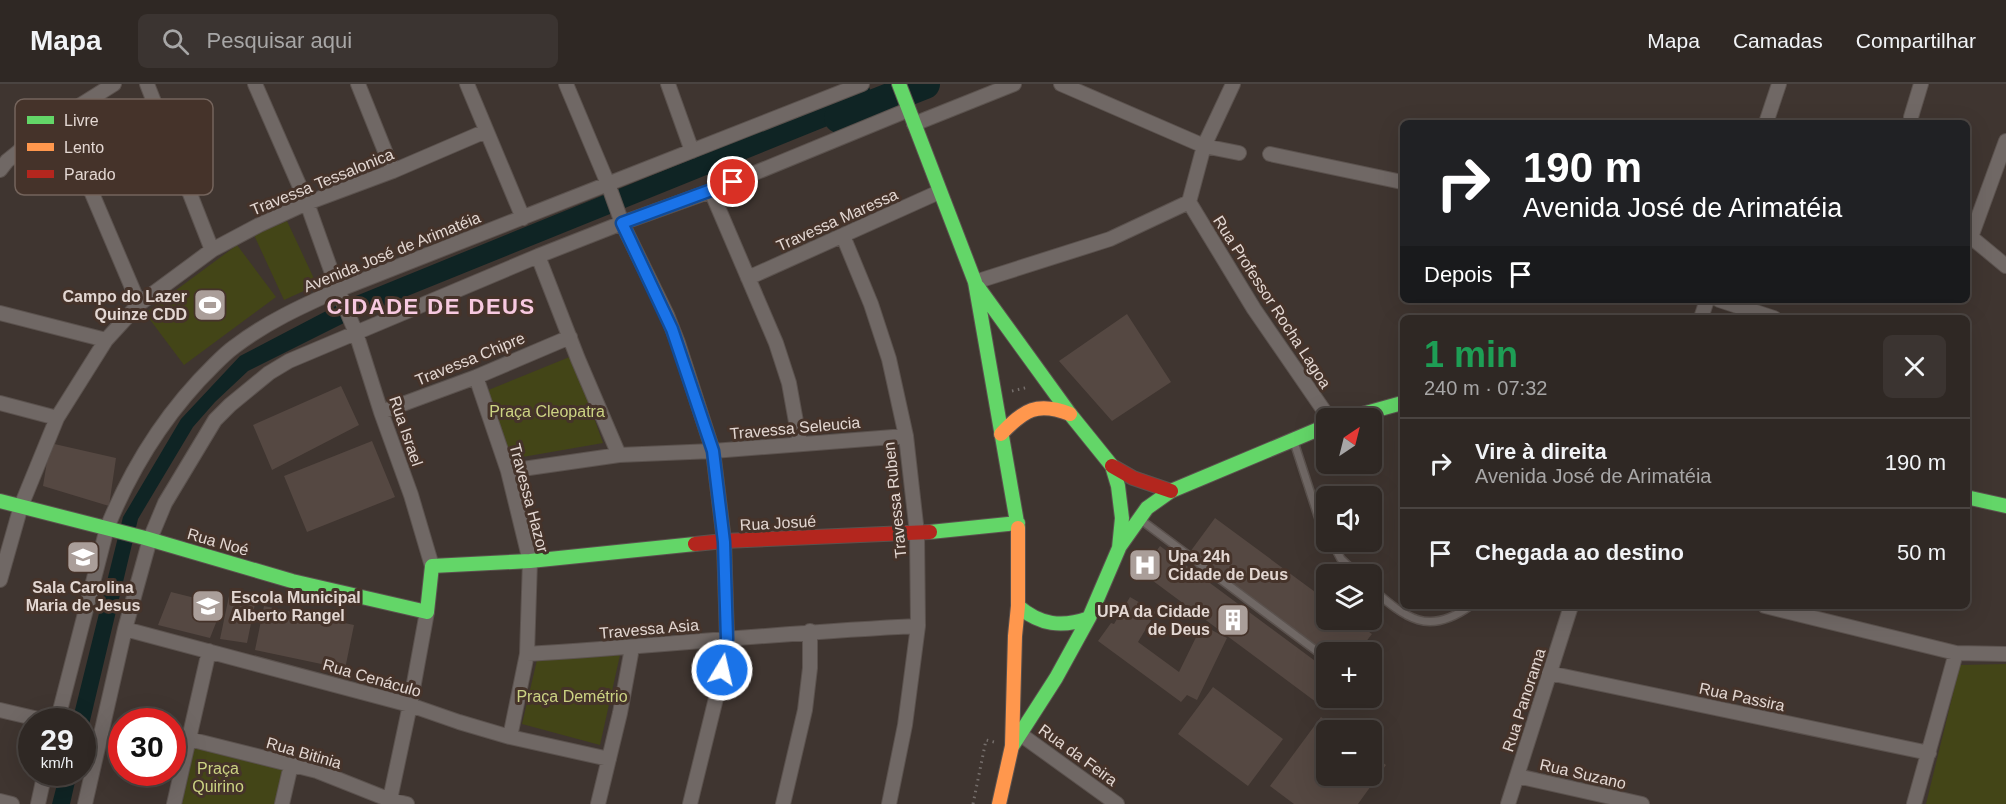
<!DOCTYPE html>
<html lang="pt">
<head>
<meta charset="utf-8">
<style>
	:root { --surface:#2f2824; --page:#3b3431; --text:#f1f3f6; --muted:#a7a6a6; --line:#4a4441 }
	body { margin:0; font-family:Arial,sans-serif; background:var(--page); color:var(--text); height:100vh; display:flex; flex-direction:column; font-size:22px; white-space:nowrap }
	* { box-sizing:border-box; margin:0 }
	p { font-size:20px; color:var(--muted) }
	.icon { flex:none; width:33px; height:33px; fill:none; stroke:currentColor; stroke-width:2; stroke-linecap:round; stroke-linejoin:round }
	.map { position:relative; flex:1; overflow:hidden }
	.panel { position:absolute; left:1400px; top:231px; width:570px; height:294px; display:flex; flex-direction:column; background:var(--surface); border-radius:9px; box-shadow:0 6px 24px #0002,0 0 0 2px var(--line) }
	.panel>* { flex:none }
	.top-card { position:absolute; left:1400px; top:36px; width:570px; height:183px; border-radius:9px; box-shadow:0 6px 24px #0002,0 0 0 2px var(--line); background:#202124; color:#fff; overflow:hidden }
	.needle { width:39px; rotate:35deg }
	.controls { position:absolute; left:1316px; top:324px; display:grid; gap:12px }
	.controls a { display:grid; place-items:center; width:66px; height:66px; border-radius:9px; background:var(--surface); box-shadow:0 6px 24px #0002,0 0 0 2px var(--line); font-size:30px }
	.speed { position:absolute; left:18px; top:624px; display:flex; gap:12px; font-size:30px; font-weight:700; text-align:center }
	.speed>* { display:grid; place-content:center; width:78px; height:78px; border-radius:50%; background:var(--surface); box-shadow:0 6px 24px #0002,0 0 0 2px var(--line); line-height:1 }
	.speed small { font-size:15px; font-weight:400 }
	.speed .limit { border:9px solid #d22; background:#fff; color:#111 }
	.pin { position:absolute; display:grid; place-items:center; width:51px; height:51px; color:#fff; margin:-26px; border:3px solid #fff; border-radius:50%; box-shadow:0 2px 6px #0007 }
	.me { position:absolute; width:66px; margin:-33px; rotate:9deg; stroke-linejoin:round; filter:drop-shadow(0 0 4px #0008) }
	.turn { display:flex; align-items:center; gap:21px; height:126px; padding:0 24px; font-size:27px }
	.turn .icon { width:78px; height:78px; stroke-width:2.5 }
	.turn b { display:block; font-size:42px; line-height:51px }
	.then { display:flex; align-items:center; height:57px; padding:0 24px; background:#0003; gap:12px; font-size:22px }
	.round { display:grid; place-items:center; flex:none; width:63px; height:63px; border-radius:9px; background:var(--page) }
	.summary { display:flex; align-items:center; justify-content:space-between; height:102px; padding:0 24px }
	h1 { font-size:36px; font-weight:600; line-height:45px; color:#1e9e55 }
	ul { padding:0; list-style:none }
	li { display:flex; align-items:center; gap:18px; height:90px; padding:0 24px; border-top:2px solid var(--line) }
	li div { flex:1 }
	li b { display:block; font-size:22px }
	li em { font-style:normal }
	header { display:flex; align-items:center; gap:36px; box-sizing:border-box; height:84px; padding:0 30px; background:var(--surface); border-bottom:2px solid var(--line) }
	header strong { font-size:28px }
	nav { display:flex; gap:33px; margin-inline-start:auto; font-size:21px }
	.search { width:420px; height:54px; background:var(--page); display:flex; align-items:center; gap:15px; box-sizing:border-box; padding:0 21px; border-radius:9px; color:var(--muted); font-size:22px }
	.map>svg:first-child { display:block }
</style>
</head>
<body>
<header>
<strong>Mapa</strong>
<div class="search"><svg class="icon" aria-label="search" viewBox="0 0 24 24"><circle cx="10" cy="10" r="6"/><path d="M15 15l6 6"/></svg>Pesquisar aqui</div>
<nav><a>Mapa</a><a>Camadas</a><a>Compartilhar</a></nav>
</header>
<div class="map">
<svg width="2006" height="720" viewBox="0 0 2006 720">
	<rect width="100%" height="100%" fill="#3f3530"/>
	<path fill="#434517" d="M287,137l30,64 -33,15 -30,-65z
		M237,161l39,52 -92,68 -39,-52z
		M572,272l31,87 -92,16 -25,-68z
		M620,571l-20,90 -78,-21 15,-64z
		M2006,580v140h-80l34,-139z
		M195,660l93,24 -9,36h-97z"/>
	<path fill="#0f2424" d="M869,3l8,19 -519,210 -110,55 -33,31 -22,25 -55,92 -55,231 -1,-28h-10l51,-205 58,-98 59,-63 111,-58z
		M60,689h17l-7,31h-18z"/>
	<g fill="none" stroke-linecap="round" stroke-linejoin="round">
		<path stroke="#0f2424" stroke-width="30" d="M839,34l86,-34"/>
	</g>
	<path fill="#554842" d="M1127,230l44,68 -59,39 -53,-60z
		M341,302l18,39 -87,45 -19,-45z
		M372,357l23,56 -88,35 -23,-56z
		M50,359l66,15 -7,48 -66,-20z
		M1215,434l111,82v20h26l20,14 -14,18h-33l-135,-100z
		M1160,462l166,123v29h6l-8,10 -183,-136z
		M171,508l52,13 -13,33 -52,-13z
		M229,512l27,3 -9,44 -27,-4z
		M1130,513l26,15 -18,30 41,30 23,-47 25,13 -30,62 -10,-5 -6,7 -83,-61 13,-18 3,1z
		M264,522l90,19 -9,44 -90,-19z
		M1213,603l70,52 -35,47 -70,-52z
		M1321,633l19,13h-14v46h45v-22l15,11 -28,39h-64l-24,-18z"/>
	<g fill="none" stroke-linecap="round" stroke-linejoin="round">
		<g stroke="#5b524e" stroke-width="10">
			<path id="lane" d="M1294,358l25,77 7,12
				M1141,436l185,138
				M1332,458l9,17 16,15
				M1371,504c34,29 56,49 99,18"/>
		</g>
		<g stroke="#5b524e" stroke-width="16">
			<path id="street" d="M147,0l65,166
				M255,0l52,119 31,87 18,43 25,79 30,83 21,71
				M358,0l35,87
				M467,0l56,134
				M566,0l42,100 14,39 45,92 11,28 35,108 11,90 3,97 -8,48 -29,118
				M668,0l24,67
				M1061,0l143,62 35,7
				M1911,33l10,-33
				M60,34l79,186
				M1766,39l13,-39
				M914,40l100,-40
				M1270,70l132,28
				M0,86l7,-9 53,-43 54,-34
				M711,107l65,152 13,40 11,61
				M1189,118l65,107 75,109
				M1189,118l15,-56 29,-62
				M1966,149l40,33
				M843,152l28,68 18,55 17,77 11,97 1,93 -13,99 -16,79
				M1971,153l35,-96
				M538,172l40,103 41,96
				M748,194l191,-86
				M975,198l135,-43 79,-37
				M1719,216l55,18
				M0,229l106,27
				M1701,234l6,-18
				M476,293l32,94 22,90 -3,93 -17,83
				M0,319l57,15
				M381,328l95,-35 94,-40
				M508,387l111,-16 94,-4 193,-15
				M0,496l21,-74 36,-88 49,-78 33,-36 73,-54 47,-25 48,-22 86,-32 93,-40
				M1765,522l191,47 50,1
				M125,545l285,76 49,17 51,15 99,22
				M527,570c131,-8 260,-22 391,-28
				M1549,589l380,80
				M0,626l51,12
				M57,638l50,-194c25,-62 59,-116 107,-163 6,-6 13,-13 20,-18 31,-24 68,-41 104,-57l524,-206
				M1020,650l97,70
				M189,655l128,32 73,29 17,4
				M1517,692l125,28
				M0,717l12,3
				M38,720l7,-32
				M85,720l40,-175 25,-90 15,-36 50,-83 15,-15 39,-32 20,-12 249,-105 84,-33 89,-32 197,-81
				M174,720l35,-153
				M282,720l9,-39
				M389,720l21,-99 17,-93
				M598,720l22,-91 12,-65
				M783,720l22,-94 5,-42v-37
				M1508,720l63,-198
				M1914,720l42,-151"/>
		</g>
		<g stroke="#5b524e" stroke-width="16">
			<path id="fast" d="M899,0l76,198 43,246
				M978,203l92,127 42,52 6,20 4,32 -3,30 -30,70 -33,60 -43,67
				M1348,334l54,-15
				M1966,413l40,9
				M0,417l145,37 147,43 135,31 5,-46 98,-5 165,-17
				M930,448l88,-9
				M1120,462l27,-38 24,-17 155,-65
				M1018,522c22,19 44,22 71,12"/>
		</g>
		<g stroke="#5b524e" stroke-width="16">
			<path id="slow" d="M1001,350c23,-24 36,-33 69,-20
				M999,720l13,-58 3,-110 3,-30v-78"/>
		</g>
		<g stroke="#5b524e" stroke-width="16">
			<path id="jam" d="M1112,382l21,12 38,13
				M695,460l29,-3 206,-9"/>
		</g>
		<path stroke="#756e6b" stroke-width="3" stroke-dasharray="1.5 4.5" stroke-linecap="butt" d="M1012,307l17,-4
			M973,720l13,-64 8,2"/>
		<use href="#lane" stroke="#706865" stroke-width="7"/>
		<use href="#street" stroke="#706865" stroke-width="14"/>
		<use href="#fast" stroke="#63d668" stroke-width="14"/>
		<use href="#slow" stroke="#ff974d" stroke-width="14"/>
		<use href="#jam" stroke="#b3261e" stroke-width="14"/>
	</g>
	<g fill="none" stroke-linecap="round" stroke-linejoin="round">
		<g stroke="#114b97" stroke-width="15">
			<path id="route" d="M722,586l5,-31 -3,-97 -11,-91 -41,-122 -50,-106 111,-41"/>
		</g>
		<use href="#route" stroke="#1a73e8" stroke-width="10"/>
	</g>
	<defs>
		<g id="stadium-square" transform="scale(1.725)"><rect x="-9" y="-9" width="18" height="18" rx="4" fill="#aa9e99" stroke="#45332a"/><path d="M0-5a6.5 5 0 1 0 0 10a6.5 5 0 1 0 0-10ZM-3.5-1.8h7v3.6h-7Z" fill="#fff"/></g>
		<g id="school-square" transform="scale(1.725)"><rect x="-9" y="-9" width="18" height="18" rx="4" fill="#aa9e99" stroke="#45332a"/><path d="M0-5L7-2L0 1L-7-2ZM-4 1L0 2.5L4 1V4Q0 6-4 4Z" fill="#fff"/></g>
		<g id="hospital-square" transform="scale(1.725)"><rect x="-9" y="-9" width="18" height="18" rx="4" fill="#aa9e99" stroke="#45332a"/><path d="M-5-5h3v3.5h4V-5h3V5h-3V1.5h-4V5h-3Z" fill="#fff"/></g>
		<g id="building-square" transform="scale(1.725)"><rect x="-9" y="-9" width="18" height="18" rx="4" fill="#aa9e99" stroke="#45332a"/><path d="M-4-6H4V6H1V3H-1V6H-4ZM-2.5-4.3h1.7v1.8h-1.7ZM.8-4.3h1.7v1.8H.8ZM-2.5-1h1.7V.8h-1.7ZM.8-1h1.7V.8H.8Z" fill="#fff"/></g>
	</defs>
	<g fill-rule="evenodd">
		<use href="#stadium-square" x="210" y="221"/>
		<use href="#school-square" x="83" y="473"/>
		<use href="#hospital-square" x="1145" y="481"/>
		<use href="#school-square" x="208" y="522"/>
		<use href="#building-square" x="1233" y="536"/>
	</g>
	<g text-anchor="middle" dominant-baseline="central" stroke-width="6" stroke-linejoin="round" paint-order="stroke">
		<g font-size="16" fill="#e3d7d2" stroke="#45332a">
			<text transform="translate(322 98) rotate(-22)">Travessa Tessalonica</text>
			<text transform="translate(837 136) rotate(-24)">Travessa Maressa</text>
			<text transform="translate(392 168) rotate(-22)">Avenida José de Arimatéia</text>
			<text transform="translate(1272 218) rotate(57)">Rua Professor Rocha Lagoa</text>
			<text transform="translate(470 275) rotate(-22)">Travessa Chipre</text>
			<text transform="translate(795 344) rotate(-5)">Travessa Seleucia</text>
			<text transform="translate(406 347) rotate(71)">Rua Israel</text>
			<text transform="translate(529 414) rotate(75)">Travessa Hazor</text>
			<text transform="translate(895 416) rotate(-96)">Travessa Ruben</text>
			<text transform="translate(778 439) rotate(-3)">Rua Josué</text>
			<text transform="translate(218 458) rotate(16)">Rua Noé</text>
			<text transform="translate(649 545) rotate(-5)">Travessa Asia</text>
			<text transform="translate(372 594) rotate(16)">Rua Cenáculo</text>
			<text transform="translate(1742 613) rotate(12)">Rua Passira</text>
			<text transform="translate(1524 616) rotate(-72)">Rua Panorama</text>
			<text transform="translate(304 669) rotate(16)">Rua Bitinia</text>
			<text transform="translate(1078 671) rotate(36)">Rua da Feira</text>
			<text transform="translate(1583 690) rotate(13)">Rua Suzano</text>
		</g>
		<g font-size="16" font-weight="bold" fill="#e3d7d2" stroke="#45332a" text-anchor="end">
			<text x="187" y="212">Campo do Lazer<tspan x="187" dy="18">Quinze CDD</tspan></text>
			<text x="1168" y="472" text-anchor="start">Upa 24h<tspan x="1168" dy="18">Cidade de Deus</tspan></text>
			<text x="83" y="503" text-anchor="middle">Sala Carolina<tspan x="83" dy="18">Maria de Jesus</tspan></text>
			<text x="231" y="513" text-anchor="start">Escola Municipal<tspan x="231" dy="18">Alberto Rangel</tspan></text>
			<text x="1210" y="527">UPA da Cidade<tspan x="1210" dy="18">de Deus</tspan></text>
		</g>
		<g font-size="16" fill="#ccd383" stroke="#45332a">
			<text x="547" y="327">Praça Cleopatra</text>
			<text x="572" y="612">Praça Demétrio</text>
			<text x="218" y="684">Praça<tspan x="218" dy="18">Quirino</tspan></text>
		</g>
		<g font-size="22" font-weight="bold" letter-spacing="1.5" fill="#f7c9e0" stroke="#45332a">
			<text x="431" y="222">CIDADE DE DEUS</text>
		</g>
	</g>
	<rect x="15" y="15" width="198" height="96" rx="9" fill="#45332a" stroke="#74645c" stroke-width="1.5"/>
	<rect x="27" y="32" width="27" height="8" fill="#63d668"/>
	<rect x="27" y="59" width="27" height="8" fill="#ff974d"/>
	<rect x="27" y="86" width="27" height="8" fill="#b3261e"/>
	<g font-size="16" fill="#e3d7d2">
		<text x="64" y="42">Livre</text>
		<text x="64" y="69">Lento</text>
		<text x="64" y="96">Parado</text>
	</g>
</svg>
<div class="controls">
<a><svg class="needle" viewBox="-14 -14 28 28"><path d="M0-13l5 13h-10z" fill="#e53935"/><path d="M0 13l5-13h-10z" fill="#a7a6a6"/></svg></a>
<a><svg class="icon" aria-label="sound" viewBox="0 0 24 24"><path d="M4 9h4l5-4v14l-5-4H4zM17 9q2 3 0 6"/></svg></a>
<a><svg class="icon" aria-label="layers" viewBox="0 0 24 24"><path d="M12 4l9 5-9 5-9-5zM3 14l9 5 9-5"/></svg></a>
<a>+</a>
<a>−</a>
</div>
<div class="speed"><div>29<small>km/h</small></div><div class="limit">30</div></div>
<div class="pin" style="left:733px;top:98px;background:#d93025"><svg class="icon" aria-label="arrive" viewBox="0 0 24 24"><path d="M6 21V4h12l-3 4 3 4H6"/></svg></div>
<svg class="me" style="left:722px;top:586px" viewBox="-20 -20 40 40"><circle r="17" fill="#1a73e8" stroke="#fff" stroke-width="3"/><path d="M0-11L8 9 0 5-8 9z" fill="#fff"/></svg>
<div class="top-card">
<div class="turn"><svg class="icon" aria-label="right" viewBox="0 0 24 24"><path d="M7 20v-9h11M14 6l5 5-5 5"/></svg><div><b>190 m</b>Avenida José de Arimatéia</div></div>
<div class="then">Depois<svg class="icon" aria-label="arrive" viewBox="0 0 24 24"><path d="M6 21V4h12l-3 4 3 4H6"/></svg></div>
</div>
<section class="panel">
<div class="summary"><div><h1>1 min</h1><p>240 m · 07:32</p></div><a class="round"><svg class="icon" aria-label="close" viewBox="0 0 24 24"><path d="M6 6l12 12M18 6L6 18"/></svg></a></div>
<ul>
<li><svg class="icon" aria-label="right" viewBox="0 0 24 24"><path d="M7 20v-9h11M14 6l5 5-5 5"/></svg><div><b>Vire à direita</b><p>Avenida José de Arimatéia</p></div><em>190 m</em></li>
<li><svg class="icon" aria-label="arrive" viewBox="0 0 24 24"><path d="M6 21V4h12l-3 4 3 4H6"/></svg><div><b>Chegada ao destino</b></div><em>50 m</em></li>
</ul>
</section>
</div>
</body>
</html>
